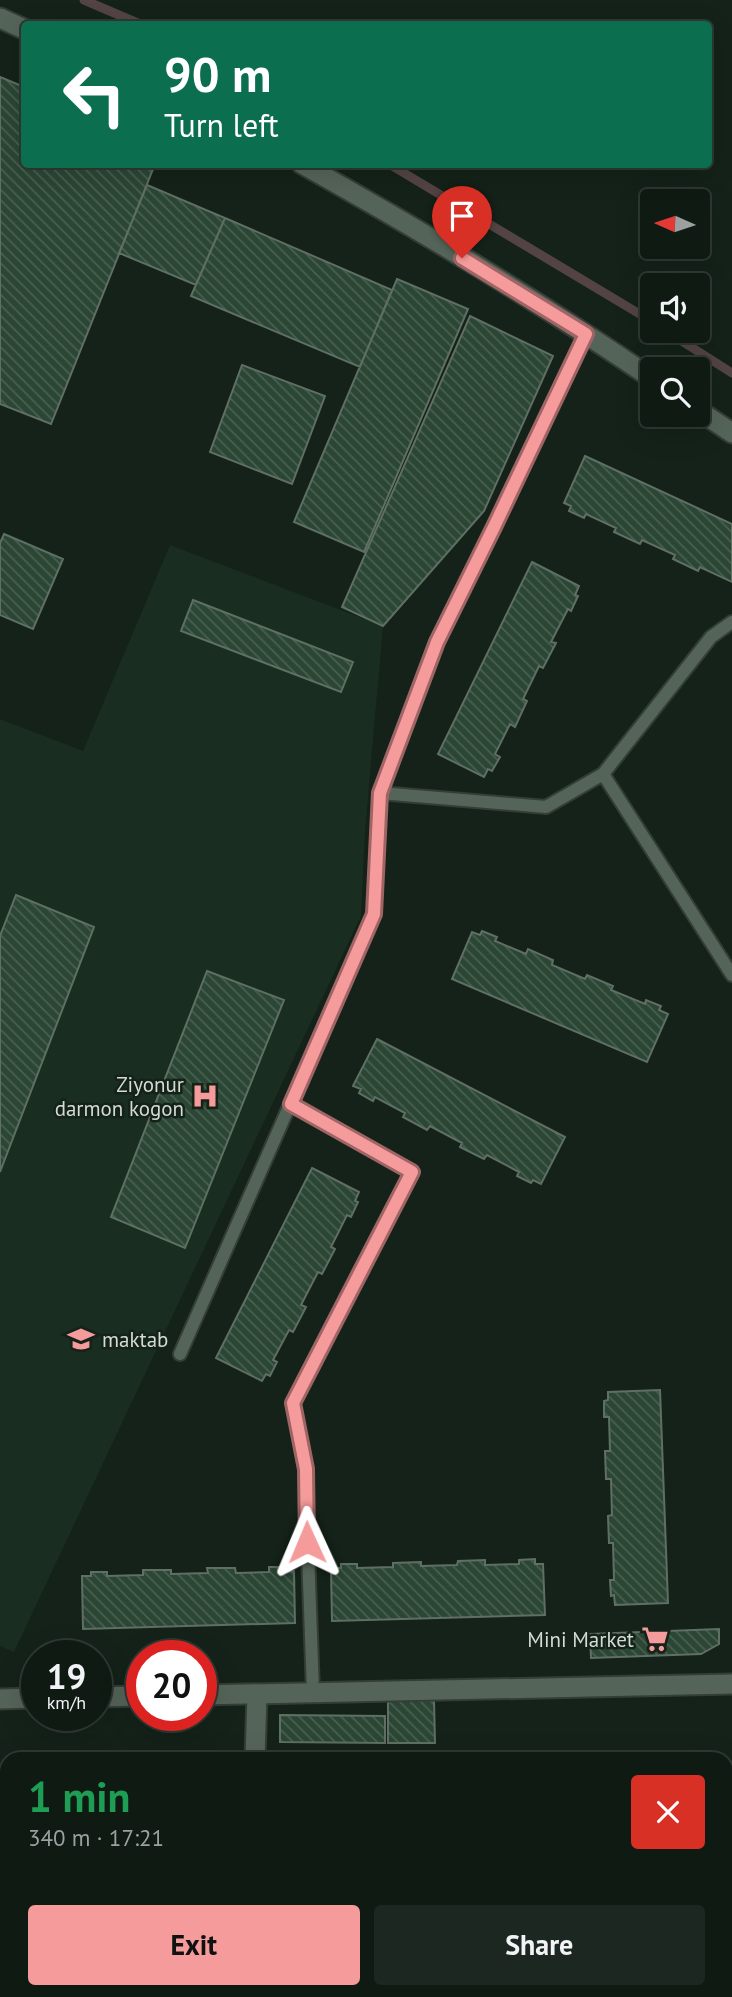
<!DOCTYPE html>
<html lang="en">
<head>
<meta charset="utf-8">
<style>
	:root { --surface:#0f1a13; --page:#1d2721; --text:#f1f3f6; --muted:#9ba1a0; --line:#2f3833; --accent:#f59b9b }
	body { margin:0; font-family:"PT Sans",sans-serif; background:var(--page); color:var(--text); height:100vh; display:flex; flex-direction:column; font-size:26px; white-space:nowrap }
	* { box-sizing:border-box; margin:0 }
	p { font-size:23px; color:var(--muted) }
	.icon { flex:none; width:38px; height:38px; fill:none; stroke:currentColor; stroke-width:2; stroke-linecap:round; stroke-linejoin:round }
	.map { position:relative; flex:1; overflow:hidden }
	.details { position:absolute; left:0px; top:1752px; width:733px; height:247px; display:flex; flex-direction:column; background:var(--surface); border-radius:21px 21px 0 0; box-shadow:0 7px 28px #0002,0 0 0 2px var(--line) }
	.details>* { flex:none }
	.banner { position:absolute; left:21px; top:21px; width:691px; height:147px; border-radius:7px; box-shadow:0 7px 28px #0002,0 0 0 2px var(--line); background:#0b6e4f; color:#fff; overflow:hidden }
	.needle { width:46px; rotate:273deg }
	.fabs { position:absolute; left:640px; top:189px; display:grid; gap:14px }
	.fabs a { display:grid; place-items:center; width:70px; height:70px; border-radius:7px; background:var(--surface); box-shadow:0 7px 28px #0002,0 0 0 2px var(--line); font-size:35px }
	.speed { position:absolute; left:21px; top:1640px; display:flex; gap:14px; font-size:35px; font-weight:700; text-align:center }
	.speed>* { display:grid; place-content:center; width:91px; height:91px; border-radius:50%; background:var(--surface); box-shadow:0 7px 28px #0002,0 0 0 2px var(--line); line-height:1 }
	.speed small { font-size:18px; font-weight:400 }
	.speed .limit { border:10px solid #d22; background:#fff; color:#111 }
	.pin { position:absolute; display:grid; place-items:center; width:60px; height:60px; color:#fff; margin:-72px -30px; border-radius:50% 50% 50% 0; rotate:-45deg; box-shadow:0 0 7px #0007 }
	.pin .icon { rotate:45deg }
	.me { position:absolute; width:77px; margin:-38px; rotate:359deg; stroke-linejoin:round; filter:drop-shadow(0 0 5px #0008) }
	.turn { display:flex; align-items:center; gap:24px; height:147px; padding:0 28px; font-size:32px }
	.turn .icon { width:91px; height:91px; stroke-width:2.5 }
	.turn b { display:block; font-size:49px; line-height:60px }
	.round { display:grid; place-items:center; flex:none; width:74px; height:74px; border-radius:7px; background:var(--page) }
	.head { display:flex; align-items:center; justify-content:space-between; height:119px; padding:0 28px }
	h1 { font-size:42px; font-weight:700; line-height:52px; color:#1e9e55 }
	.button { display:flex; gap:14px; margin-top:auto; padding:14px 28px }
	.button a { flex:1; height:80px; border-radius:7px; background:var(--accent); color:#111; font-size:28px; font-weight:700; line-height:80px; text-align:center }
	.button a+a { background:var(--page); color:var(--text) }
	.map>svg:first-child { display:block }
</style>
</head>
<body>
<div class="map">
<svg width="732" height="1997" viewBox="0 0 732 1997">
	<defs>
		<pattern id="building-back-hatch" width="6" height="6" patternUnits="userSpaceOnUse" patternTransform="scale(1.75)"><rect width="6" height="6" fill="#2b4634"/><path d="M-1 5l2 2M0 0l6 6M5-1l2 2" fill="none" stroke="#496050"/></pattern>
	</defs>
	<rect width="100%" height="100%" fill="#142219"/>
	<path fill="#192d20" d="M170,545l213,81 -18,205 -4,85 -347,736 -14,-6v-927l83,32z"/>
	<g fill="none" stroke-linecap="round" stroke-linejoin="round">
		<path stroke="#534443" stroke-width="9" d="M84,0l56,24
			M389,164l264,158
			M666,331l66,42"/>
	</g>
	<path fill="url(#building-back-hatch)" stroke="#5f6f64" stroke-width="2" d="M0,77l24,10v77h131l-104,260 -51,-20z
		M147,185l78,33 -29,67 -77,-32z
		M225,218l167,72 -32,77 -169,-71z
		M397,279l71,30 -104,243 -70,-30z
		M470,316l83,40 -69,155 -101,115 -41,-19z
		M242,365l83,31 -33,88 -82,-32z
		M585,456l147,68v58l-32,-15 -2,4 -25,-12 2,-4 -33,-15 -2,4 -26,-12 2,-4 -30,-14 -2,4 -15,-7 2,-5 -7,-3z
		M4,534l59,25 -30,70 -33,-14v-72z
		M532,562l47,24 -4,9 3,1 -7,15 -3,-2 -17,33 5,1 -13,25 -4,-2 -16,33 4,2 -12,26 -5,-3 -15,30 5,3 -8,14 -4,-2 -4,8 -46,-23z
		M193,600l160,62 -12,30 -160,-61z
		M16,895l78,32 -94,245v-236z
		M482,931l15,6 -2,4 31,13 2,-5 25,11 -1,5 33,14 2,-4 26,11 -2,4 34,14 1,-4 15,6 -2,4 9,4 -21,48 -195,-83 20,-47 8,3z
		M207,971l77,29 -99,248 -74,-31z
		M377,1039l188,98 -24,47 -8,-4 -2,3 -14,-7 2,-4 -32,-17 -3,4 -24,-12 2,-4 -32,-17 -3,4 -24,-13 2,-4 -30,-16 -2,4 -14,-8 2,-4 -8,-3z
		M312,1168l47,24 -4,9 3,1 -7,15 -4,-2 -16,32 4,2 -13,25 -4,-2 -17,33 5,2 -13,25 -4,-2 -16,30 4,2 -7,14 -4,-2 -4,7 -46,-23z
		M660,1390l8,213 -53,2 -1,-10 -3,1 -1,-16h4l-1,-37h-4l-1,-27 4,-1 -1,-36h-5l-1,-28h5l-1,-34h-5v-16l4,-1v-8z
		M535,1559v5h8l2,51 -213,6 -1,-53h10v-4h16v4l36,-1v-4l28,-1v4l36,-1 1,-4 27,-1v5l34,-1v-4z
		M269,1567h16v5l9,-1 1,52 -212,6 -1,-53h9v-4h16v4l36,-1v-5h28v4l37,-1 -1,-5h28l1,5 33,-1z
		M719,1629v15l-18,10 -110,4 -1,-24z
		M434,1700l1,43h-47v-42z
		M280,1715l105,1v27l-105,-1z
		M443,1992h237v5h-237z"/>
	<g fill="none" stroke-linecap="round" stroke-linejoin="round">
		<g stroke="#343d36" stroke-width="16">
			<path id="service" d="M603,774l129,201
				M380,793l166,14 57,-33 108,-137 21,-15
				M291,1104l121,68 -119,231 12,66 8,223
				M180,1354l194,-440 6,-121 57,-151 57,-115 92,-193"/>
		</g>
		<g stroke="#343d36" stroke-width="23">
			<path id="minor" d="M255,1759l2,-65
				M247,1997v-5"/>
		</g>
		<g stroke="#343d36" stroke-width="23">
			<path id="tertiary" d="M0,18l24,11
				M302,164c120,67 238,138 351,215
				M698,410l34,23
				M201,1695l531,-11
				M96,1697l46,-1
				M0,1699l37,-1"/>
		</g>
		<use href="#service" stroke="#556459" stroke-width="12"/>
		<use href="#minor" stroke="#556459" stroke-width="19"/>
		<use href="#tertiary" stroke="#556459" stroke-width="19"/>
	</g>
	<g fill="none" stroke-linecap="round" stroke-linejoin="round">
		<g stroke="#9f6565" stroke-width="18">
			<path id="route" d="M307,1542l-1,-73 -13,-66 119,-231 -121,-68 83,-190 6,-121 57,-151 57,-115 92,-193 -124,-76"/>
		</g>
		<use href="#route" stroke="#f59b9b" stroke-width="12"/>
	</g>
	<defs>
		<g id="hospital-bare" transform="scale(2.1)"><path d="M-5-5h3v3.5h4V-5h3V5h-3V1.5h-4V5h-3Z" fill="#f59b9b" stroke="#142219" stroke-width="2.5" paint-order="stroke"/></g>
		<g id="school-bare" transform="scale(2.1)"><path d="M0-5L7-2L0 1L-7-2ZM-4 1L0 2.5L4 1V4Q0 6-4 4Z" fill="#f59b9b" stroke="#142219" stroke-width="2.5" paint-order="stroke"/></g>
		<g id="supermarket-bare" transform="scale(2.1)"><path d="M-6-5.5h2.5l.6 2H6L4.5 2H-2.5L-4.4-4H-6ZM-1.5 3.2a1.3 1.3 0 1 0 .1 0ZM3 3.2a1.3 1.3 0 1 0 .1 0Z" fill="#f59b9b" stroke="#142219" stroke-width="2.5" paint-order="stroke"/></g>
	</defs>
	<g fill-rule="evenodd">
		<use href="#hospital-bare" x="205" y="1096"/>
		<use href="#school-bare" x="81" y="1339"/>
		<use href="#supermarket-bare" x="655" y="1639"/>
	</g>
	<g text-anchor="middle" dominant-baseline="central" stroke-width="5" stroke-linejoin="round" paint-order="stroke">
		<g font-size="21" fill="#d2dbd4" stroke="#142219" text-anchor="end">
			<text x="184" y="1084">Ziyonur<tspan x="184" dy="24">darmon kogon</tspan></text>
			<text x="102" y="1339" text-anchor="start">maktab</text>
			<text x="634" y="1639">Mini Market</text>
		</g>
	</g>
</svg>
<div class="fabs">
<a><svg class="needle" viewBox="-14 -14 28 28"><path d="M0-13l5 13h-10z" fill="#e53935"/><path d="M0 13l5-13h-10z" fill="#9ba1a0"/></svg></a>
<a><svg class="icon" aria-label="sound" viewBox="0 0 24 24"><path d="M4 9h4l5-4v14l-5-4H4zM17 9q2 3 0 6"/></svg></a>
<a><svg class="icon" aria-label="search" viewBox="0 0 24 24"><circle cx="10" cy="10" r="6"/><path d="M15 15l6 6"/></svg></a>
</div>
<div class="speed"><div>19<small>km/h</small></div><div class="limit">20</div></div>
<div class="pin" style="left:462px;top:258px;background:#d93025"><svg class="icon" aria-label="arrive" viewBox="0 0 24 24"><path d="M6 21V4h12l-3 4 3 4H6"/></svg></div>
<svg class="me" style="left:307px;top:1542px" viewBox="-20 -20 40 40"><path d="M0-17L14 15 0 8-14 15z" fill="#f59b9b" stroke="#fff" stroke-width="4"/></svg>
<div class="banner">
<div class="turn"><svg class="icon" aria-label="left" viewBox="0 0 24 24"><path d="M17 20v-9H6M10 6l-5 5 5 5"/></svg><div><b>90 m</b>Turn left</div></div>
</div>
<section class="details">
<div class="head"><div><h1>1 min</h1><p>340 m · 17:21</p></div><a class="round" style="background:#d93025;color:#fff"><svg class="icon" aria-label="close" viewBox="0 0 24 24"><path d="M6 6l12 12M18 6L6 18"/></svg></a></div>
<div class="button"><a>Exit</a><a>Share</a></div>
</section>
</div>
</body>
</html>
